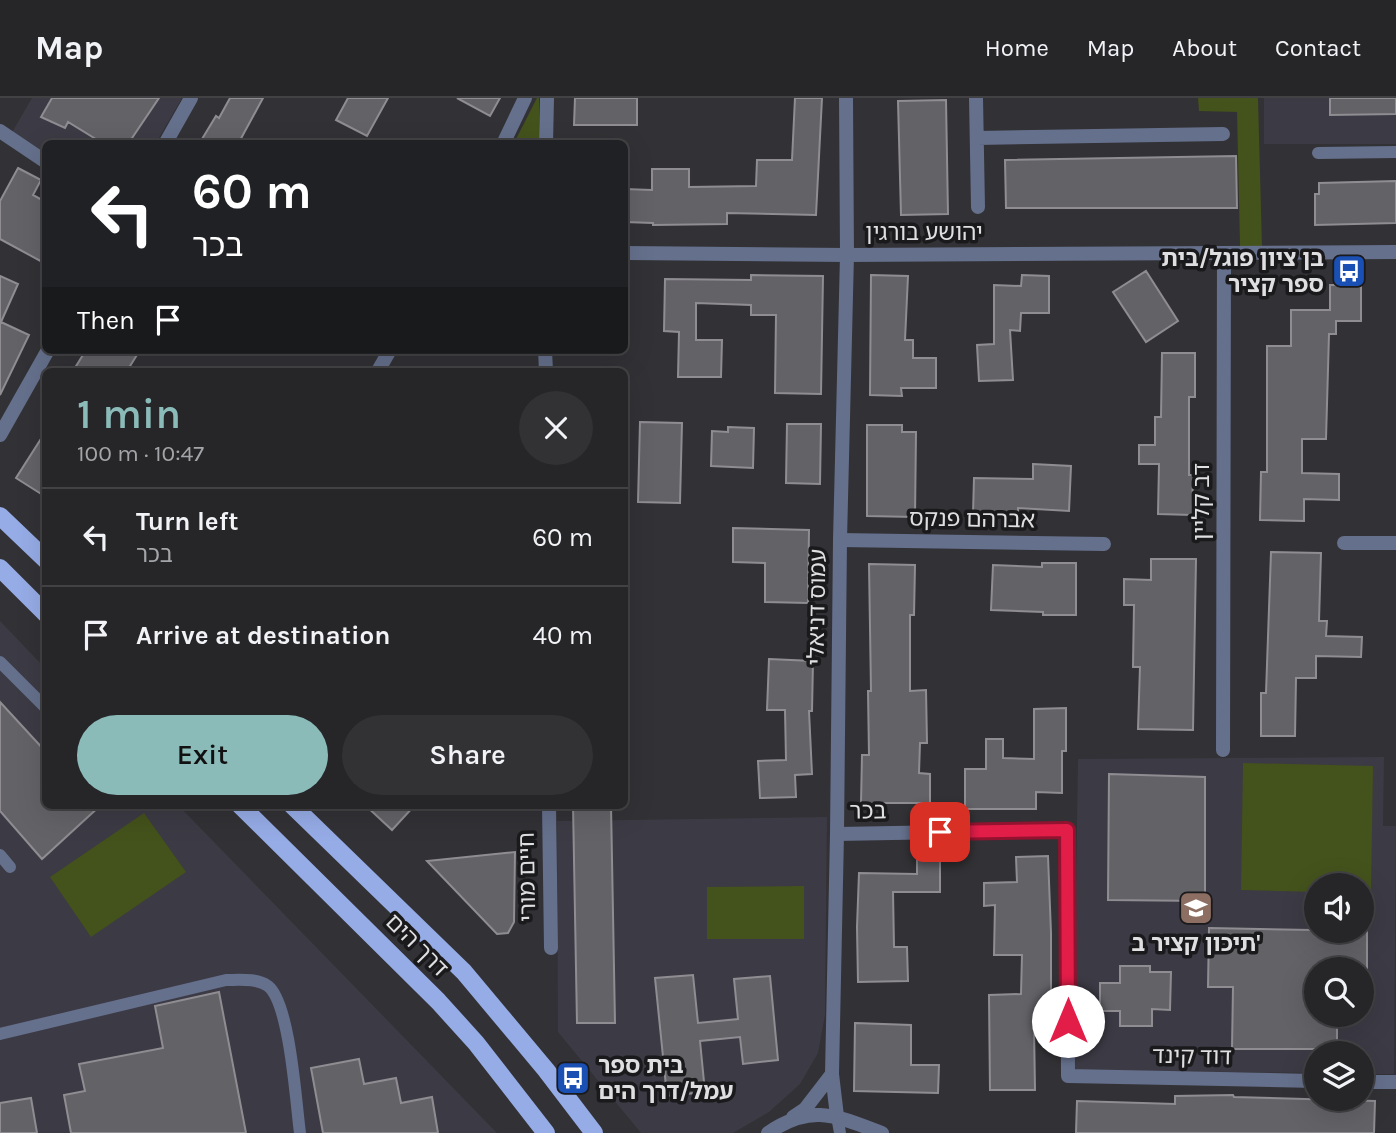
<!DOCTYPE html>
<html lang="en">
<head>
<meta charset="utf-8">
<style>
	:root { --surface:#262528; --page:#323134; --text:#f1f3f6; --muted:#a4a5a8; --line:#424245; --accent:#8bbbb9 }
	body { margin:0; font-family:Karla,"Noto Sans Hebrew",sans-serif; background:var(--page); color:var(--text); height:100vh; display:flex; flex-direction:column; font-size:26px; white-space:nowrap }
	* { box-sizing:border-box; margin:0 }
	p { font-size:23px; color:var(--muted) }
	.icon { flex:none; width:38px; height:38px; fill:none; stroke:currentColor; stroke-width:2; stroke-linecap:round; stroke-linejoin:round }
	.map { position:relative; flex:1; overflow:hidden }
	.drawer { position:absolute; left:42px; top:270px; width:586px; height:441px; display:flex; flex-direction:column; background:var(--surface); border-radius:10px; box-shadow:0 7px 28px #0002,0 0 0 2px var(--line) }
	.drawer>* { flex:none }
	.guide { position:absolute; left:42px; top:42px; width:586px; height:214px; border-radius:10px; box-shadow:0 7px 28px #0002,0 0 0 2px var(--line); background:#202124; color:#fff; overflow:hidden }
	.controls { position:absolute; left:1304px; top:775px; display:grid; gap:14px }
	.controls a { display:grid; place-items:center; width:70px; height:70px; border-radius:50%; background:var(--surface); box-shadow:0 7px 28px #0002,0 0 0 2px var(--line); font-size:35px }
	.pin { position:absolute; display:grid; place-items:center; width:60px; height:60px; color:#fff; margin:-30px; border-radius:14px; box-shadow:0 4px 10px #0006 }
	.me { position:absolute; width:77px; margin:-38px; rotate:0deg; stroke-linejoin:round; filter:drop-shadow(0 0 5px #0008) }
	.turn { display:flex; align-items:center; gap:24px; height:147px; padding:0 35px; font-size:32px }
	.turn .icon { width:91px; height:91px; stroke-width:2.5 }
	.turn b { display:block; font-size:49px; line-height:60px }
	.then { display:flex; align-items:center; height:66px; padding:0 35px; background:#0003; gap:14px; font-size:26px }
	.round { display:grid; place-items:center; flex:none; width:74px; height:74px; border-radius:37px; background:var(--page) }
	.summary { display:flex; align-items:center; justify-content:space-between; height:119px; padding:0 35px }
	h1 { font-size:42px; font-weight:600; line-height:52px; color:var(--accent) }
	.cta { display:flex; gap:14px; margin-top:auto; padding:14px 35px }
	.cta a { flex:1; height:80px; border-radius:42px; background:var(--accent); color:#111; font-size:28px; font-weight:600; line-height:80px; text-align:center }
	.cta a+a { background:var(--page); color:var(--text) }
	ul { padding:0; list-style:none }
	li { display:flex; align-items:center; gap:21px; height:98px; padding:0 35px; border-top:2px solid var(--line) }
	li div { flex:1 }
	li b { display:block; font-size:26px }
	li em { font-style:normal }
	header { display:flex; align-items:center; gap:42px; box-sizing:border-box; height:98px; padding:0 35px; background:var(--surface); border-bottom:2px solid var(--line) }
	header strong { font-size:33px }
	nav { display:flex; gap:38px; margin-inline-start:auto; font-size:24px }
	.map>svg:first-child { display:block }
</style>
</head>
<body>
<header>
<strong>Map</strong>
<nav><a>Home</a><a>Map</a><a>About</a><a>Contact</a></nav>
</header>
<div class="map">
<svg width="1396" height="1035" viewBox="0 0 1396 1035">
	<rect width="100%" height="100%" fill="#323135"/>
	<path fill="#3c3a44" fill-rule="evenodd" d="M32,0h150l-26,45 -110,1 -1,11 -34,-21z
		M1264,0h132v46h-132z
		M0,523l45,47 1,137h132l319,328h-497z
		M1384,659l-1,69h13l-2,248h-32v-20h-46v19l-243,-3 5,-311zM1316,788h46v45h-46zM1316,872h46v45h-46z
		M827,719l-2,198 -7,38 -18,31 -31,28 -36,21h-92l-83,-101 -1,-211z"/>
	<path fill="#44521c" d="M537,0h2v45h-25z
		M1198,0h60l4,149 -22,-1 -3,-134 -38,-1z
		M1243,665l130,3 -2,127h-9v-7h-46v6l-75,-2z
		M144,715l42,59 -95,65 -41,-60z
		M804,788v53h-97v-52z"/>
	<path fill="#636267" stroke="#8f8d92" stroke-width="2" d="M52,0h107l-31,46h-24l-36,-22 -3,6 -24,-11z
		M230,0h33l-25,46h-39l17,-28 3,2z
		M348,0h40l-21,38 -31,-16z
		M457,0h43l-10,18z
		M575,0h62v27h-63z
		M795,0h27l-6,117 -89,-2v11l-74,1v-2l-28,-1v-33l27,1v-21h37v18l67,-1 1,-26h35z
		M1330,0h66v16l-66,1z
		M946,2l2,114 -47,1 -3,-114z
		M1236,58l1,52h-231l-1,-48z
		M18,70l23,12 -8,15 13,7v62l-46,-25v-38z
		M1396,83v42l-81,2v-31h4v-11z
		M1146,173l32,50 -32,21 -33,-50z
		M751,177l72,1 -2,118 -46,-1 1,-78h-25v-10l-55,-2v37h26l-1,37h-43l1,-45 -15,-1 1,-52 86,1z
		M871,177l37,1 -3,64h8v18h23v30h-35l1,8 -32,-1z
		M1022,177l27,1v37h-28l-1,18 -10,-1 3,50 -34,1 -2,-36 17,-1v-59l27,1z
		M0,178l18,8 -17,38 28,13 -29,60z
		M1330,187h31v36h-25v13h-7l-3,105h-24v34l37,1v26l-35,-1v22l-44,-1 1,-48h6v-126h24v-36h39z
		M86,252h54l-13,21h-54z
		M1162,255h33v44h-6v78h4l-1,40 -34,-1 1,-50h-20v-19h16v-28h6z
		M640,324l42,1 -2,80 -42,-1z
		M787,326h34l-1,60 -34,-1z
		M867,327h35v7h14l-1,85 -48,-1z
		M728,329l26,1 -1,40 -42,-2 1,-35 16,1z
		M46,333v66l-30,-19z
		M1033,366l38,2 -2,45 -51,-3v7l-45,-1 1,-36 59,1z
		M733,430l76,2 -1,73 -43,-1v-39l-32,-1z
		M1271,454l50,1 -2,68h8l-1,15 36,1 -1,20 -45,-1v22h-20l-1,58h-34v-43h5z
		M1151,461h45l-3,171 -55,-1 2,-62h-7l1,-62h-10v-26l27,1z
		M1042,465h34v52h-33v-3l-52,-2 2,-45 49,2z
		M869,466l46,1 -1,50h-4v76l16,-1 1,53h-7l-1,30 11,1v29h-69l1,-48h7l-1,-64h3z
		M769,561l44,2 -1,50h-3l3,63 -17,1 1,22 -36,1 -2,-37 28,-1 -1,-50h-18z
		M0,604l46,50v53h55l-59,54 -42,-48z
		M1066,610v43h-4v42l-26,-1v17h-71v-40h21v-30h17v19l31,1v-50z
		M1109,676l96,3v124l-97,-1z
		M365,707h50l-23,25z
		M573,707h38l4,218h-38z
		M515,754l-1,70 -6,11 -11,1 -70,-73z
		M1048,758l3,77v61h5v33h-22l1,63h-45l-1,-95 32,-1 1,-39h-28l1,-50 -11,1v-23l33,-1 -1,-25z
		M917,761l23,1v32h-47l1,55h13l1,34 -50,1 -1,-55 2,-54 58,1z
		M1209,830l158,3v39h-51v45h21v34h-105l1,-62h-25z
		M1120,868h30v6h21l-1,38 -18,-1v17h-32v-15h-20v-28h20z
		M693,877l5,48 40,-4 -4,-40 36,-3 8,84 -35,4 -3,-27 -40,4 5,51 -38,4 -12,-118z
		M219,894l27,141h-175l-7,-38 21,-4 -6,-27 84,-16 -8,-42z
		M855,925l56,2v40h28l-1,28 -84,-2z
		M359,961l5,25 32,-6 5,25 31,-6 6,36h-115l-12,-65z
		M1233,997l1,2 141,4 -1,32h-298l1,-32 98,3v-8z
		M31,1000l6,35h-37v-30z"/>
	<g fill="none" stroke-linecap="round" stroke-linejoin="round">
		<path stroke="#65708c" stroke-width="12" d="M1318,55l78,-1
			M0,564l46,46
			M0,757l10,12
			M0,936l226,-54c13,0 31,-2 42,6 22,17 28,118 32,147
			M837,1018l3,17"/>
		<path stroke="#65708c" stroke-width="14" d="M976,0l2,109
			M0,33l46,31
			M977,40l246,-4
			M165,46l26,-46
			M503,46l22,-46
			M546,46l1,-46
			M625,155l222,2
			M545,252l1,21
			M378,273l12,-21
			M0,337l48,-85
			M840,442l264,4
			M1344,445h52
			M1223,652l1,-496
			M549,707l2,143
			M837,736l230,-4 1,246 248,5
			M1362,984h34"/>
		<path stroke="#65708c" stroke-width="14" d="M847,157l549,-3
			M837,1018l-5,-42 5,-240 3,-294 7,-285 -1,-157
			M793,1019l12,-8 27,-35
			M768,1035c44,-30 68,-17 114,0"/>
		<path stroke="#96ace6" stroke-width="18" d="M0,418l46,44
			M0,470l46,46
			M240,707l198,196 38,42 70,90
			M292,707l172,167 82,98 48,63"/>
	</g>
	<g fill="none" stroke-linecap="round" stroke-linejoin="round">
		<g stroke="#92132f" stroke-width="18">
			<path id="route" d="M940,734l127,-2 1,191"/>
		</g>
		<use href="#route" stroke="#e11d48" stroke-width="12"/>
	</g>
	<defs>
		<g id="bus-square" transform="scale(1.75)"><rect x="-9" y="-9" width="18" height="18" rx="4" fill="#1a4fb4" stroke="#1a191b"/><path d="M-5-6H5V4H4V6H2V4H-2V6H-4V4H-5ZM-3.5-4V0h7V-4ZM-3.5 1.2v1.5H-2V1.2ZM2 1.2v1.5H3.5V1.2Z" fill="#fff"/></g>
		<g id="school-square" transform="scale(1.75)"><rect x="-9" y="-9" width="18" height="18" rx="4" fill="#8d6e63" stroke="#1a191b"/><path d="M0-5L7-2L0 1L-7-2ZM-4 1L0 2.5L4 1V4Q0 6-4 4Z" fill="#fff"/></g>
	</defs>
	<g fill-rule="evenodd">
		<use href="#bus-square" x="1349" y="173"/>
		<use href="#school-square" x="1196" y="810"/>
		<use href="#bus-square" x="573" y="980"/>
	</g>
	<g text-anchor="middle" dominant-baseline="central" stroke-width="7" stroke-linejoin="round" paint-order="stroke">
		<g font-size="23" fill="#dfdee1" stroke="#1a191b">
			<text x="924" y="134">יהושע בורגין</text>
			<text transform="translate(1201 404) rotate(-90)">דב קליין</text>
			<text transform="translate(972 421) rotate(1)">אברהם פנקס</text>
			<text transform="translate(817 509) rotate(-89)">עמוס דניאלי</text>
			<text transform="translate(868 713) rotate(-1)">בכר</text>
			<text transform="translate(527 779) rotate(-91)">חיים מורי</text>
			<text transform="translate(417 847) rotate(45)">דרך הים</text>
			<text transform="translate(1192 958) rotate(1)">דוד קינד</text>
		</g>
		<g font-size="23" font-weight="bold" fill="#dfdee1" stroke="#1a191b" text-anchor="end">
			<text x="1324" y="160">בן ציון פוגל/בית<tspan x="1324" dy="26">ספר קציר</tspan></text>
			<text x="1196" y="845" text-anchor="middle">תיכון קציר ב'</text>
			<text x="598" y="967" text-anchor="start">בית ספר<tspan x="598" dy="26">עמל/דרך הים</tspan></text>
		</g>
	</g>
</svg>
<div class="controls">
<a><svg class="icon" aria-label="sound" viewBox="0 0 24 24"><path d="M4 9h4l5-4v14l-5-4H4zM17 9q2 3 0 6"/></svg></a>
<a><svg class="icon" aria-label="search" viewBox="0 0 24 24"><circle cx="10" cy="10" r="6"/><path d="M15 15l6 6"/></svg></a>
<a><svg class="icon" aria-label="layers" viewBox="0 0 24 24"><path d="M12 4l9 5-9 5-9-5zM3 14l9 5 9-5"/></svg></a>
</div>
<div class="pin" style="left:940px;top:734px;background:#d93025"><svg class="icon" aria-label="arrive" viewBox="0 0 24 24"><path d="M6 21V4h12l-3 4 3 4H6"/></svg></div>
<svg class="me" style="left:1068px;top:923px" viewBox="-20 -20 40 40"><circle r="19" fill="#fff"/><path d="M0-13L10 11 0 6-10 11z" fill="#e11d48"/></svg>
<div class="guide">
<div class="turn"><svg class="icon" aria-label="left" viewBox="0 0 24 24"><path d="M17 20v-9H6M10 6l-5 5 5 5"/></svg><div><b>60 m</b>בכר</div></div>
<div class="then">Then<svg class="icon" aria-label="arrive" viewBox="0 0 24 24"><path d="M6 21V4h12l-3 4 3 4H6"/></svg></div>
</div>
<section class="drawer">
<div class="summary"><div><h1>1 min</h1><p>100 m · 10:47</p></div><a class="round"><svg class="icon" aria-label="close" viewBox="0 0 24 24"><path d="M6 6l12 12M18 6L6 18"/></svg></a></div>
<ul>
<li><svg class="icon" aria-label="left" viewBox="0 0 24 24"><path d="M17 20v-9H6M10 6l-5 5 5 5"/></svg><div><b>Turn left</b><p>בכר</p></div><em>60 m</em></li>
<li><svg class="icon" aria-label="arrive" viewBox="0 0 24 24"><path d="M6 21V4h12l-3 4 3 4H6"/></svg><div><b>Arrive at destination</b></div><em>40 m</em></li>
</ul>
<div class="cta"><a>Exit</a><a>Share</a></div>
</section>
</div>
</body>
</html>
